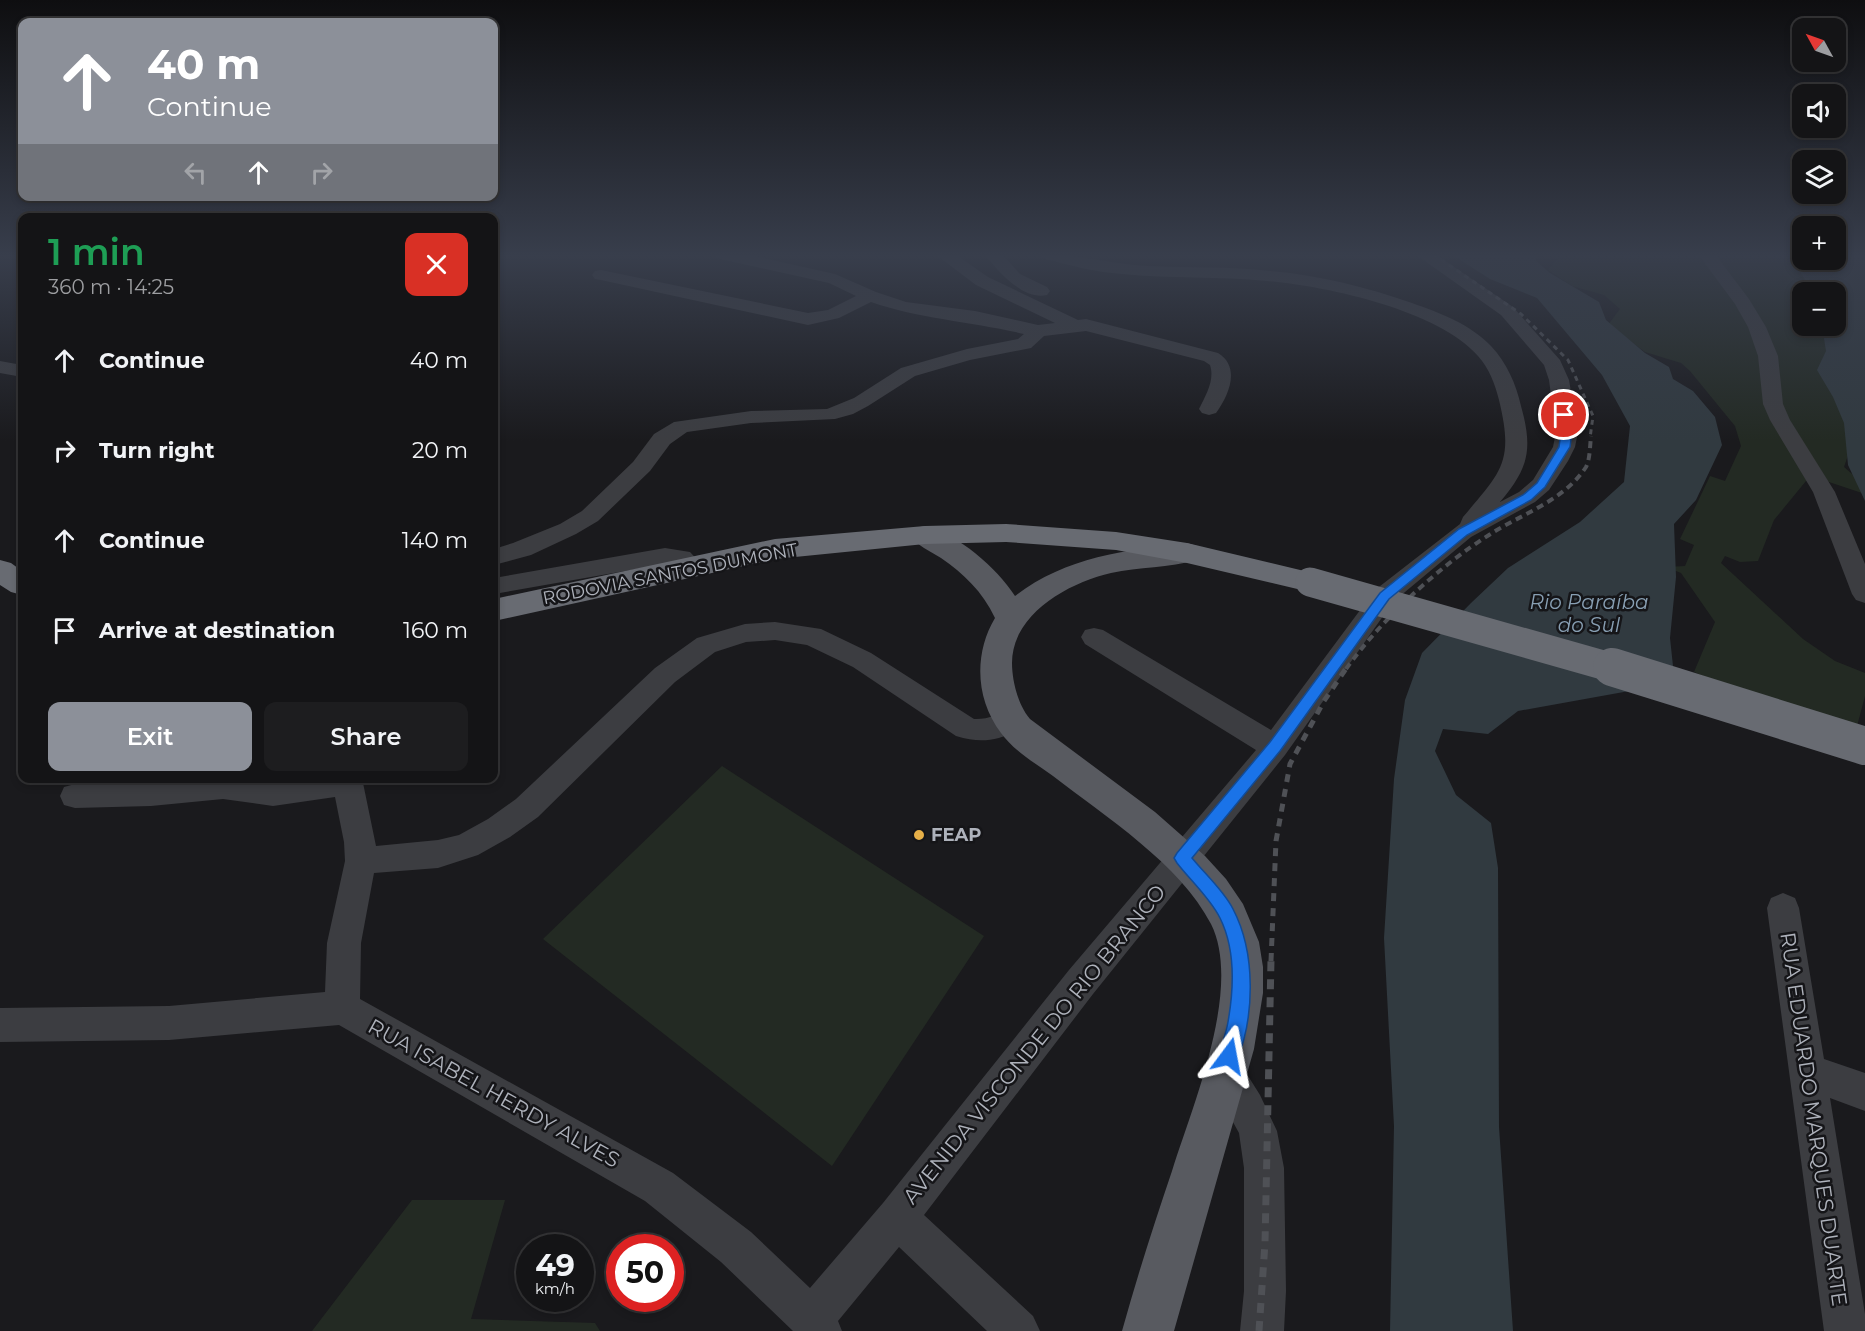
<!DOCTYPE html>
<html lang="en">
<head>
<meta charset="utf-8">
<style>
	:root { --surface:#141416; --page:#1d1d1f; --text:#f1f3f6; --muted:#9d9ea1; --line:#333335; --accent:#8c9099 }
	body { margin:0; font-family:Montserrat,sans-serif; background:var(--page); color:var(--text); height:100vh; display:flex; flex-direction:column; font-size:22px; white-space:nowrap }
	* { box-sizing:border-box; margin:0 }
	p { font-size:20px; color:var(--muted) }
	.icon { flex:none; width:33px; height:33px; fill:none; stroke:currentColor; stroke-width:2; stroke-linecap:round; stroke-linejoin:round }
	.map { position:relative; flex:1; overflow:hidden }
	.sheet { position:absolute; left:18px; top:213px; width:480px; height:570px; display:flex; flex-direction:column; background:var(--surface); border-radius:12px; box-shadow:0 3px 9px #0003,0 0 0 2px var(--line) }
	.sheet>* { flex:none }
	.hud { position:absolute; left:18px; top:18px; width:480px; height:183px; border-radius:12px; box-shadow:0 3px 9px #0003,0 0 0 2px var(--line); background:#8c9099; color:#fff; overflow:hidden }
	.needle { width:39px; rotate:310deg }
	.tools { position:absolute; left:1792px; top:18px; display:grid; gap:12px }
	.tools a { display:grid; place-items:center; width:54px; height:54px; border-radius:12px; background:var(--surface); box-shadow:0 3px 9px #0003,0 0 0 2px var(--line); font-size:30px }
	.speed { position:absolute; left:516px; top:1234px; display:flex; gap:12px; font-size:30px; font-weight:700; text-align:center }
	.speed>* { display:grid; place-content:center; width:78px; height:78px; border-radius:50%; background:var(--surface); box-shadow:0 3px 9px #0003,0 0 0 2px var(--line); line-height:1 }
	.speed small { font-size:15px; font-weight:400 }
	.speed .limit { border:9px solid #d22; background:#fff; color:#111 }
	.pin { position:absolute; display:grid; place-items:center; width:51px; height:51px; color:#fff; margin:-26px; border:3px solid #fff; border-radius:50%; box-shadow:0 2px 6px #0007 }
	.me { position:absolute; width:66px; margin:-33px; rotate:13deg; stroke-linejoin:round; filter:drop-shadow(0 0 4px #0008) }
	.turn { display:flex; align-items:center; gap:21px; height:126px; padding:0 30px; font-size:27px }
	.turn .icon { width:78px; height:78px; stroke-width:2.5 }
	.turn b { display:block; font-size:42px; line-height:51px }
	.lanes { display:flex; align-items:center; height:57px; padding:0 30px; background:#0003; justify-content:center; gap:30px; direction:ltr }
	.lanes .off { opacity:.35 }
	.round { display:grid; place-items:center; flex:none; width:63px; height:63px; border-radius:12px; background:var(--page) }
	.head { display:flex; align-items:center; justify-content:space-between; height:102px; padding:0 30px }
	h1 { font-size:36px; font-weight:600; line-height:45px; color:#1e9e55 }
	.button { display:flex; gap:12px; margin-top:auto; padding:12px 30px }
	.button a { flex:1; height:69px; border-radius:12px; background:var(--accent); color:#fff; font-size:24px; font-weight:600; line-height:69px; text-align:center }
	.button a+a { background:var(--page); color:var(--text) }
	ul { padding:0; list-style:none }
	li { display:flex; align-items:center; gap:18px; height:90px; padding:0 30px }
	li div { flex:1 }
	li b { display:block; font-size:22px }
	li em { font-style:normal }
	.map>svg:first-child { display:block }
</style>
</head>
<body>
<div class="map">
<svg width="1865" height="1331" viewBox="0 0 1865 1331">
	<rect width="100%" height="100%" fill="#1a1a1d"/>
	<path fill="#232a23" d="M1554,254h241l38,38h-30v34h33l28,82 -20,59 21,18v9l-42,-14 -17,1 -32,39 -16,41 -18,1 -15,-6 -4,7 82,76 32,22 30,12v23l-9,34 -93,-29 -69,-29 21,-50 -34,-49 -15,-6 19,-1 9,-21 -14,-6 30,-63 15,5 16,-35 -6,-20 -45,-55 -9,-8 -36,-11 -37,-27 12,-16 -16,-14 -32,-9 -24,-16 9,-11z
		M722,766l262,170 -152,230 -289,-227z
		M412,1200h93l-34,119 124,4 5,8h-288z"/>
	<path fill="#313a40" d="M1451,254h84l1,7 14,12 49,29 7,18 39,33 24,14 4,12 20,12 22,26 7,28 -26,55 -22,24 2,53 -6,61 3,28 -16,20 -139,25 -30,23 -45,-5 -8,22 21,44 35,28 7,45 1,259 14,204h-123l4,-205 -10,-188 10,-159 11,-79 17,-47 49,-50 37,-35 72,-46 44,-40 6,-56 -28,-51 -65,-77 -47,-19z
		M1790,254h13v6h33v-6h29v247l-17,-36 -4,-42 -11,-26 -16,-27 9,-19 -4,-25h14v-34h-24z"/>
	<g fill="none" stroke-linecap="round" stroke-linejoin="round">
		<path fill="#3c3d41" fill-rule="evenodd" d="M712,254h33l90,20 41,18 30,10 69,9 63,14 17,-2 -79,-38 -41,-31h20l33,23 90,43 8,-1 132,34c23,14 11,42 -2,60l-7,2 -7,-2 -3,-4c7,-14 16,-29 11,-44l-6,-4 -118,-30 -42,5 -13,12 -61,12 -55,16 -47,30 -15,8 -18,5 -84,4 -64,9 -17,12 -20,27 -52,50 -22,13 -45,21 -37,10v-16l19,-6 47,-19 22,-13 51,-49 21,-28 20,-12 77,-11 76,-2 27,-11 47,-30 66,-19 51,-10 6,-5c-50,-12 -104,-15 -153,-32l-32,16 -31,7 -207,-45 -6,-1 -3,-4 3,-4 6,-1 207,43 20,-3 28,-14 -27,-13 -109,-24z
			M985,254h17l18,20 27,13 3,4 -3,4c-23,6 -50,-24 -62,-41z
			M1040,254c36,0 71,10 108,12 41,2 82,0 122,5 49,4 96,16 142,32 28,10 58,21 79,43 16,17 25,38 30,60 12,43 8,62 -21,96l19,-10 14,-12 20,-33 3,-15 -7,-52 -5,-15 -43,-50 -86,-61h20l78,53 47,53 9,20 9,52 -3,15 -7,14 -19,29 -14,12 -64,35 -78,65 -108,153 -192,239 -169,221 109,101 7,15h-53l-88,-84 -61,74 4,10h-49l-72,-69 -76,-61 -306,-176 -170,15 -169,2v-34l169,-2 156,-14 2,-49 18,-82 -1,-19 -9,-45 -62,9 -50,-7 -72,7 -76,2 -11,-3 -4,-9 4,-9 11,-3 109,-6h66l23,4 22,-4h67l14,68 62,-6 21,-5 29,-16 28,-20 139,-131 42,-30 48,-14 30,-2 46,7 50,24 103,66c17,1 31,-10 47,-5l4,8 -4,8c-25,10 -38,14 -65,6l-103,-69 -46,-22 -32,-5 -29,2 -31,10 -40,30 -137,135 -28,20 -32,18 -40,13 -64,5 -13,70 -1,56 313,174 78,59 59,56 73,-85 186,-233 187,-220 -171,-106 -4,-7 4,-7 9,-2 9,2 168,100 104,-140 85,-66 3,-7c39,-46 51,-55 36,-117 -4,-16 -10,-32 -21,-44 -40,-46 -152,-70 -211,-75 -48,-5 -97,-2 -145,-7 -27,-2 -54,-9 -80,-16z
			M1698,254h17l34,45 17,28 12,29 5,48 7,16 45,72 30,72v39l-9,-3 -4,-6 -39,-102 -43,-72 -7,-16 -5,-48 -10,-29 -13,-23z
			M0,361l22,4v12l-22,-4z
			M665,548l25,4 14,15 -3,6c-16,4 -22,-7 -36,-9l-171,30v-16z
			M1783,893l12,5 4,10 25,151 41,14v38l-35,-13 35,216v17h-41l-57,-423 4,-10z
			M1225,1054l13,6 22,35 17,36 7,37 2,123 -2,40h-44l4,-40v-123l-5,-35 -33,-60 6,-13z"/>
		<path fill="#585a60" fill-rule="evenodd" d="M925,526c34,9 71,41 90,70 50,-39 111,-46 172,-53l10,3 5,7 -5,7c-28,8 -58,7 -86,13 -43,10 -99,41 -99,90 0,18 6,42 18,56l125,93 50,44 21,23 17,25 16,38 4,25v26l-9,56 -80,282h-52c15,-54 32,-107 50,-160 20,-64 71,-183 39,-247 -31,-60 -105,-107 -158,-148 -18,-13 -39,-25 -52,-43 -26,-34 -27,-80 -6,-115 -13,-27 -31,-44 -54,-60 -11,-7 -24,-12 -31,-23l5,-7z"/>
		<path fill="#686b72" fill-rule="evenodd" d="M1006,524l110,8 71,11 134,32 4,7 -4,7 -11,3 -123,-29 -71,-13 -110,-8 -81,2 -150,15 -281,62v-22l281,-60 150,-13z
			M0,560l11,3 11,8v24l-11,-3 -11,-7z"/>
		<path stroke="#4f5156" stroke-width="3" stroke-dasharray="5 4.5" stroke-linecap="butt" d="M1433,254l88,60 47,46 25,56 -3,22"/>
		<path stroke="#4f5156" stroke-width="4" stroke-dasharray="7 5" stroke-linecap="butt" d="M1346,669c35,-49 92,-102 143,-134 32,-21 75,-34 97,-68 4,-7 4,-22 5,-31"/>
		<path stroke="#4f5156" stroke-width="5" stroke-dasharray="8 7" stroke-linecap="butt" d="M1271,961l5,-120 14,-77 34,-63 23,-34"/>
		<path stroke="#4f5156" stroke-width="7" stroke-dasharray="10 8" stroke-linecap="butt" d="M1259,1331l6,-88 6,-283"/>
		<path stroke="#686b72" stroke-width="29" d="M1310,582l307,87"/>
		<path stroke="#686b72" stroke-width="38" d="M1612,667l253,79"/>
	</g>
	<linearGradient id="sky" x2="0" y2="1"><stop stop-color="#0e0e10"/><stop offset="0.58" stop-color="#383e4c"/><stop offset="1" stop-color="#383e4c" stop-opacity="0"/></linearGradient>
	<rect width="1865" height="441" fill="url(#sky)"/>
	<path fill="#1a73e8" stroke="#114b97" stroke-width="1.5" d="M1564,412l5,3 3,17 -2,15 -25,40 -14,13 -64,35 -78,64 -109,152 -88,107c13,16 32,33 41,51 23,44 22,108 3,154l-7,2 -6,-2c-5,-13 3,-28 5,-41 6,-34 8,-72 -8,-104 -10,-20 -30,-38 -43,-55l-3,-5 3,-5 93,-111 110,-149 79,-64 64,-34 14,-12 22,-36 2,-15 -2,-17z"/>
	<circle fill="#e7b048" stroke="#151518" stroke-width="2" cx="919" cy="835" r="6"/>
	<g text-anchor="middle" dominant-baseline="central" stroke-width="5" stroke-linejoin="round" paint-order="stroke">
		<g font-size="18" fill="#aeb2bb" stroke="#151518">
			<text transform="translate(670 574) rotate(-11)">RODOVIA SANTOS DUMONT</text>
		</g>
		<g font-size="18" font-weight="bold" fill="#aeb2bb" stroke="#151518" text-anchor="start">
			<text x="931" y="835">FEAP</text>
		</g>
		<g font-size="20" font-style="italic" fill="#889fb3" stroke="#151518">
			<text x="1589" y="602">Rio Paraíba<tspan x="1589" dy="23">do Sul</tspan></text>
		</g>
		<g font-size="21" fill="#aeb2bb" stroke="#151518">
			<text transform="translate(1034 1044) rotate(-51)">AVENIDA VISCONDE DO RIO BRANCO</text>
			<text transform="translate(494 1093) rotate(29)">RUA ISABEL HERDY ALVES</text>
			<text transform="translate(1814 1119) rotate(82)">RUA EDUARDO MARQUES DUARTE</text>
		</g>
	</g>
</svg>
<div class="tools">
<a><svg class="needle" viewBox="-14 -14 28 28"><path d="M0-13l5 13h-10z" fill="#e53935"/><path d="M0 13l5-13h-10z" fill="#9d9ea1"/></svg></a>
<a><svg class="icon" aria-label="sound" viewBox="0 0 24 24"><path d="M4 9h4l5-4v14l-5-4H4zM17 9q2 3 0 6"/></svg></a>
<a><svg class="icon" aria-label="layers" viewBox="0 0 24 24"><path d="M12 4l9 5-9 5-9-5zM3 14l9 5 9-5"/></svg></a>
<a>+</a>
<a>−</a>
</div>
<div class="speed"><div>49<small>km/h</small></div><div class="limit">50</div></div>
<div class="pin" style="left:1564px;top:415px;background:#d93025"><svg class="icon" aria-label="arrive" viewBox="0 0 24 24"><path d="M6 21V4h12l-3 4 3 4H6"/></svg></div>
<svg class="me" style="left:1229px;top:1056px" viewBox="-20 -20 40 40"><path d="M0-17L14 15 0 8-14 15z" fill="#1a73e8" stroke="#fff" stroke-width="4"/></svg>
<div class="hud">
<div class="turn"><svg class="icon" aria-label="ahead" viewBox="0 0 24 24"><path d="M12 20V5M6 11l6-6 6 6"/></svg><div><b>40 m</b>Continue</div></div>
<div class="lanes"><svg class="icon off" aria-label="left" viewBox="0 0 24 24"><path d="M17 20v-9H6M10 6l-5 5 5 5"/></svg><svg class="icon" aria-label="ahead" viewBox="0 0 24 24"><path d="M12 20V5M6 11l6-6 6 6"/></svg><svg class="icon off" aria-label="right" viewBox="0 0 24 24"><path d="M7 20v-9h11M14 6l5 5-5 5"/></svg></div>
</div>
<section class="sheet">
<div class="head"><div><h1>1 min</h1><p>360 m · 14:25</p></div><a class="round" style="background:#d93025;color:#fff"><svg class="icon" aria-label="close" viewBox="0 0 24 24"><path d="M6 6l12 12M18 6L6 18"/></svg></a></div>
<ul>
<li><svg class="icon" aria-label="ahead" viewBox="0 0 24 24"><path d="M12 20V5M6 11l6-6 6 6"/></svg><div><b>Continue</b></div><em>40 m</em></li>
<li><svg class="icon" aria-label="right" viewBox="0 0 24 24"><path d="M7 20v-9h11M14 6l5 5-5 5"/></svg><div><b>Turn right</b></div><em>20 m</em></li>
<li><svg class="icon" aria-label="ahead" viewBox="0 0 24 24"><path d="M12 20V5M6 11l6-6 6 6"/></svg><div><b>Continue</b></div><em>140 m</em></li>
<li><svg class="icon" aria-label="arrive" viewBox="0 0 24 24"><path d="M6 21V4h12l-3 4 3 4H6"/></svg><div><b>Arrive at destination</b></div><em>160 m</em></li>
</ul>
<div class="button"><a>Exit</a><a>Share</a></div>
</section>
</div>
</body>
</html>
